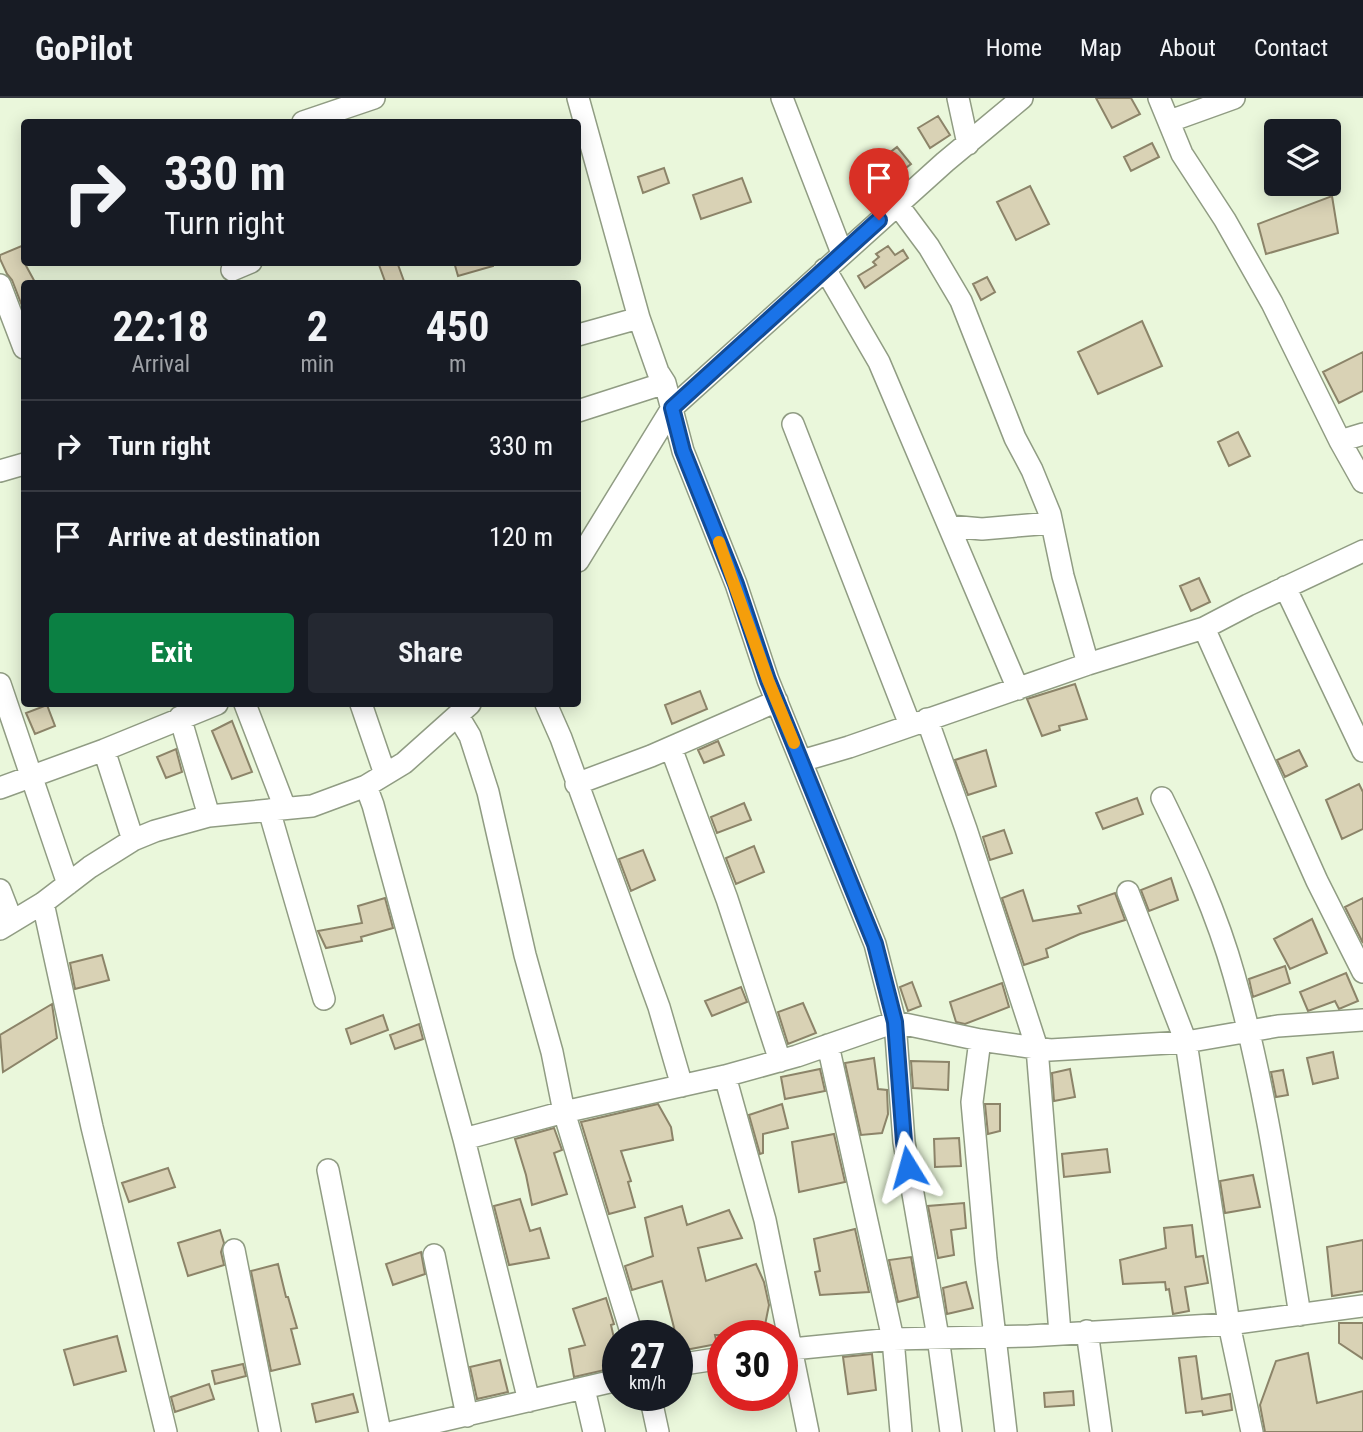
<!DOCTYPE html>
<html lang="en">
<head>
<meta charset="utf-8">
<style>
	:root { --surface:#171b24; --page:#242831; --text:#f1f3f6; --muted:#9ea1a6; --line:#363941; --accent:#0b8043 }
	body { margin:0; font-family:"Roboto Condensed",sans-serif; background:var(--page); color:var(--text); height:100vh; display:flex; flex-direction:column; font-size:26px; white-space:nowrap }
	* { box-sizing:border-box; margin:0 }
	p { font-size:23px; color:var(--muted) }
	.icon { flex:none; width:38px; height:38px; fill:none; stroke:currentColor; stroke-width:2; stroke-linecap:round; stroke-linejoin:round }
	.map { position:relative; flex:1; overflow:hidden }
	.side { position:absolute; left:21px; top:182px; width:560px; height:427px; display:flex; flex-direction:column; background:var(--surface); border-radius:7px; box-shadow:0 4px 18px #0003 }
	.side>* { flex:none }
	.top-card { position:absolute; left:21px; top:21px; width:560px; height:147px; border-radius:7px; box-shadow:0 4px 18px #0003; background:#171b24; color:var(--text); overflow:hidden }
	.tools { position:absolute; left:1264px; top:21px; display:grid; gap:14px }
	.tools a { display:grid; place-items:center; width:77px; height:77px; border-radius:7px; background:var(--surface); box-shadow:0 4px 18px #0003; font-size:35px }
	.speed { position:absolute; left:602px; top:1222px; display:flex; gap:14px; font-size:35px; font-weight:700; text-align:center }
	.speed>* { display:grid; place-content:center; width:91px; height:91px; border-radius:50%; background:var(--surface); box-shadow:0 4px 18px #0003; line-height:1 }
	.speed small { font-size:18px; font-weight:400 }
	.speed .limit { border:10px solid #d22; background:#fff; color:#111 }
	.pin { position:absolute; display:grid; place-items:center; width:60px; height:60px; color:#fff; margin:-72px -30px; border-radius:50% 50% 50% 0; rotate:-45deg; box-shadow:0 0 7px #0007 }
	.pin .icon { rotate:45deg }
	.me { position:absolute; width:77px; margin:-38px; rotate:352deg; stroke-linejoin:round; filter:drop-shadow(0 0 5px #0008) }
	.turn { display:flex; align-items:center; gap:24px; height:147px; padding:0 28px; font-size:32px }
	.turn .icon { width:91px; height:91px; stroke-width:2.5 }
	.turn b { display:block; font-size:49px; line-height:60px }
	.eta { display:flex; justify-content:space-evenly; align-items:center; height:119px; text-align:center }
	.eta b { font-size:42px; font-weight:700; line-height:49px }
	.primary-button { display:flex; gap:14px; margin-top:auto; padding:14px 28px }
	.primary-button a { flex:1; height:80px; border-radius:7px; background:var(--accent); color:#fff; font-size:28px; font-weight:700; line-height:80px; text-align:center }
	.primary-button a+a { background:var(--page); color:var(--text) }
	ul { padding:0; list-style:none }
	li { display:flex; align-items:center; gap:21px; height:91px; padding:0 28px; border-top:2px solid var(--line) }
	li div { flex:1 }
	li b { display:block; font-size:26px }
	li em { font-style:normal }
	header { display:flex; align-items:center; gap:42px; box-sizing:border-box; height:98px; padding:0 35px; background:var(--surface); border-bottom:2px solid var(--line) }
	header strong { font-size:33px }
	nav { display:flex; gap:38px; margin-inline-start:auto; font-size:24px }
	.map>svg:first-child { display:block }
</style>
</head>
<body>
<header>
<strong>GoPilot</strong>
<nav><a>Home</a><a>Map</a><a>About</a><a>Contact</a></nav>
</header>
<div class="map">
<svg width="1363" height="1334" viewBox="0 0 1363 1334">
	<rect width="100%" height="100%" fill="#eaf7db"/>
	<path fill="#d9d2b5" stroke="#8c8469" stroke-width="2" d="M1096,0h35l9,16 -28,14z
		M938,18l12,19 -20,13 -12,-20z
		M1152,45l7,14 -28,14 -7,-14z
		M897,49l14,17 -28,21 -13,-17z
		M664,70l5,15 -26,10 -5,-16z
		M742,80l9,24 -50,17 -8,-24z
		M1030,88l19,38 -33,16 -19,-38z
		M1332,98l6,37 -72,21 -8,-30z
		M24,147v17l12,22h-12v27l-12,-31 -5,-6 -7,-15v-4z
		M888,148l7,9 8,-5 5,8 -43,30 -7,-12 18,-11 -3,-3 6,-5 -3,-3z
		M378,164h19l8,22h-19z
		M454,164h39v4l-35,10z
		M987,179l8,15 -14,8 -8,-16z
		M1142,223l20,45 -64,28 -20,-42z
		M1363,254v39l-24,12 -16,-31z
		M1238,334l12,24 -21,10 -11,-24z
		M1199,480l11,24 -19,9 -11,-25z
		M1075,586l12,35 -28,7 1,4 -18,6 -15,-37z
		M700,593l7,18 -35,15 -7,-19z
		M47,607l8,21 -20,8 -9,-21z
		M232,623l20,51 -20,7 -20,-48z
		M718,643l6,14 -20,8 -6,-13z
		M176,651l6,23 -16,6 -9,-21z
		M986,652l10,36 -28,9 -13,-35z
		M1299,652l8,16 -22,11 -8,-17z
		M1359,686l4,8v37l-21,10 -16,-39z
		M1137,700l6,16 -40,15 -7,-16z
		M744,705l7,17 -34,13 -6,-16z
		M1004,732l8,23 -22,7 -7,-23z
		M754,748l10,26 -28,12 -10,-26z
		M643,752l12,30 -24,11 -12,-32z
		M1171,780l7,22 -29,11 -8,-21z
		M1023,792l10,31 48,-8 -3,-7 37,-13 10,27 -45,14 -34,15 2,8 -24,8 -22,-67z
		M385,800l8,30 -32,9 1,4 -36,7 -8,-17 44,-8 -4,-17z
		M1363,800v45l-18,-36z
		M1312,821l15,34 -37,16 -16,-30z
		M102,857l7,25 -34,9 -5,-26z
		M1285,868l5,17 -37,14 -4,-18z
		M1346,875l12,28 -19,8 -4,-8 -27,10 -8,-19z
		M912,884l9,24 -13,5 -8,-24z
		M1002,885l7,24 -44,17 -9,-2 -6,-20z
		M741,889l6,15 -35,14 -7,-15z
		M803,905l13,30 -28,11 -10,-32z
		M52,906l5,34 -54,34 -3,-37z
		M383,917l5,15 -37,14 -5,-15z
		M419,926l4,15 -28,10 -5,-14z
		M1333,954l5,26 -25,6 -6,-26z
		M874,960l4,31 9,1 1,24 -6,19 -21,2 -16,-72z
		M911,963l38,1 -1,28 -35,-2z
		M820,971l5,22 -40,8 -4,-22z
		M1070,971l5,28 -21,4 -2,-28z
		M1283,972l5,25 -12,2 -5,-25z
		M658,1006l13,23 2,13 -52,11 10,30 -3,1 7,25 -26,7 -28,-92z
		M782,1006l6,24 -25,6v19l-3,1 -11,-39z
		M985,1006h15v27l-12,3z
		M554,1030l8,22 -8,3 13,41 -35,11 -6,-30 -11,-36z
		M834,1036l11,48 -46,10 -7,-50z
		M959,1040l2,28 -26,1 -1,-28z
		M1107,1051l3,23 -46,5 -2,-23z
		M168,1070l7,19 -46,15 -7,-19z
		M1253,1077l7,32 -35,6 -5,-32z
		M520,1101l10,32 10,-3 9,30 -40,7 -15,-59z
		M964,1105l2,25 -15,2 3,25 -16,3 -10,-52z
		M682,1108l5,19 42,-15 13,28 -44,10 8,33 50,-17 8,18 5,23 -6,30h-48l2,9 -37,7 -18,-70 -30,9 -7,-24 28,-10 -8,-38z
		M1192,1127l4,32 7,-1 5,27 -23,4 4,24 -16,3 -4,-25 -3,1 -1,-8 -42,2 -3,-24 46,-12 -2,-20z
		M855,1131l14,63 -49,3 -5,-23 5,-1 -6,-32z
		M220,1132l4,13 -3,9 3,13 -36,11 -10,-33z
		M1363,1142v51l-31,5 -5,-49z
		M421,1154l4,22 -32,11 -7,-21z
		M911,1159l7,40 -20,5 -9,-42z
		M278,1166l8,33h2l9,31 -6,1 9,35 -29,7 -20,-100z
		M966,1184l7,26 -26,6 -4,-26z
		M606,1200l8,26 -3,1 7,31v11l-44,10 -5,-28 16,-4 -12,-36z
		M1339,1225h24v36l-24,-16z
		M117,1238l9,35 -52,14 -10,-35z
		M1308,1255l9,50 46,-12v41h-98l-5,-27 16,-44z
		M872,1256l4,36 -28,4 -5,-37z
		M1196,1258l6,43 28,-5 2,16 -29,5 -1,-4 -16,2 -7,-55z
		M500,1262l8,32 -31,7 -7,-32z
		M243,1266l3,12 -31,8 -3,-13z
		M209,1286l5,15 -39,13 -4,-15z
		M1073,1293l1,14 -29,2 -1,-14z
		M353,1296l5,18 -42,10 -4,-18z"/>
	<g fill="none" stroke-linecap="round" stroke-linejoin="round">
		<g stroke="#909c83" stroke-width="24">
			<path id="minor" d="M578,0l61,220
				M782,0l60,155
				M958,0l10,46
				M1159,0l23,56 43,66 47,83 68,138 23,41
				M1170,23l64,-23
				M303,24l71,-24
				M897,106l32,43 32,54 54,137 17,32 18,44 13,62 25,88
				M825,171l54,93 139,327
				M232,172l19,-8
				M0,187l24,63
				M578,237l61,-17 19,54 7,11 18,68 53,133 32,96 107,264 20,78 85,18 70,10 136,-8 92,-16 85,-6
				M578,313l87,-28
				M793,326l117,301
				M1340,343l23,-7
				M0,373l24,-7
				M949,428l33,3 69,-6
				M578,463l94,-153 273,-246 77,-64
				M1285,489l78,164
				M1204,530l113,253 46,91
				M0,586l68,200
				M245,606l40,104
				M361,606l24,70
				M546,606l15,34 98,269 23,79
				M458,618l12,20 18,56 37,163 27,97 12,60 161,-36 40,144 43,212
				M180,619l29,99
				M927,621l39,110 71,219 23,285
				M671,650l56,151 53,162
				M104,652l29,90
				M801,663l48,-14 239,-83 116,-36 44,-23 115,-54
				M576,686l75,-28 126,-55
				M366,688l7,19 91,334 65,262
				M0,690l104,-38 113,-46
				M1162,700c28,57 55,116 72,177 31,109 48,229 66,340
				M269,712l55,189
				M0,792l12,31
				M1128,794l58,150 43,282 23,108
				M43,805l49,224 74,305
				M0,831l43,-26 47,-36 43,-27 22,-9 54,-15 103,-10 54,-20 38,-23 66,-59
				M980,942l-8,62 14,157 20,173
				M828,947l65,294 8,93
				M725,978l72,-20 98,-34 9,120 34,195 13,95
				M464,1041l100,-27 68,223
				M328,1072l52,262
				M234,1152l36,182
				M434,1157l33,161
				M1087,1233l14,101
				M782,1252l111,-11 136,-3 200,-12 134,-18
				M677,1267l46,-7
				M584,1291l10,43
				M650,1297l8,37
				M393,1334l225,-52"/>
		</g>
		<use href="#minor" stroke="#fff" stroke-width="21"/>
	</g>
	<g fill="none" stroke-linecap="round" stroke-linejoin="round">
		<g stroke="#114b97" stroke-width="18">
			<path id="route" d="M879,122l-207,188 11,43 53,133 32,96 107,264 20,78 9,120 4,25"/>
		</g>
		<use href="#route" stroke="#1a73e8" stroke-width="12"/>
		<path stroke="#f59e0b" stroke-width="12" d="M719,444l49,138 26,63"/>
	</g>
</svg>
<div class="tools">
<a><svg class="icon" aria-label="layers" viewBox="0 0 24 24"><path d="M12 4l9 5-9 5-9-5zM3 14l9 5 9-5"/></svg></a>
</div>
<div class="speed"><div>27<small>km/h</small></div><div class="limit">30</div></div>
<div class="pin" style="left:879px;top:122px;background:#d93025"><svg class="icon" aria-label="arrive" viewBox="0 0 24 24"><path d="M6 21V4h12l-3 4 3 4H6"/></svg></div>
<svg class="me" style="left:908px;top:1069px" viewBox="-20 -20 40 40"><path d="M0-17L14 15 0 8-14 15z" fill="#1a73e8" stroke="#fff" stroke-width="4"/></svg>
<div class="top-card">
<div class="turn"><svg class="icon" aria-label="right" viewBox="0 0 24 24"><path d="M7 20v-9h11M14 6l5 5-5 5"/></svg><div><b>330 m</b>Turn right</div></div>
</div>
<section class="side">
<div class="eta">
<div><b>22:18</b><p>Arrival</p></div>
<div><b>2</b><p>min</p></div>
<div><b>450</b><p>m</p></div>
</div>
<ul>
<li><svg class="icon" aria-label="right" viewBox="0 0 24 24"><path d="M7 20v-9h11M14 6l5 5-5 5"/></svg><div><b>Turn right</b></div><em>330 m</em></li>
<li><svg class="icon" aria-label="arrive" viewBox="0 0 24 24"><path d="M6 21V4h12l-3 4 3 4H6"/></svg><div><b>Arrive at destination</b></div><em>120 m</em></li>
</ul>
<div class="primary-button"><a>Exit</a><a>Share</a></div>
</section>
</div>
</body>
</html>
